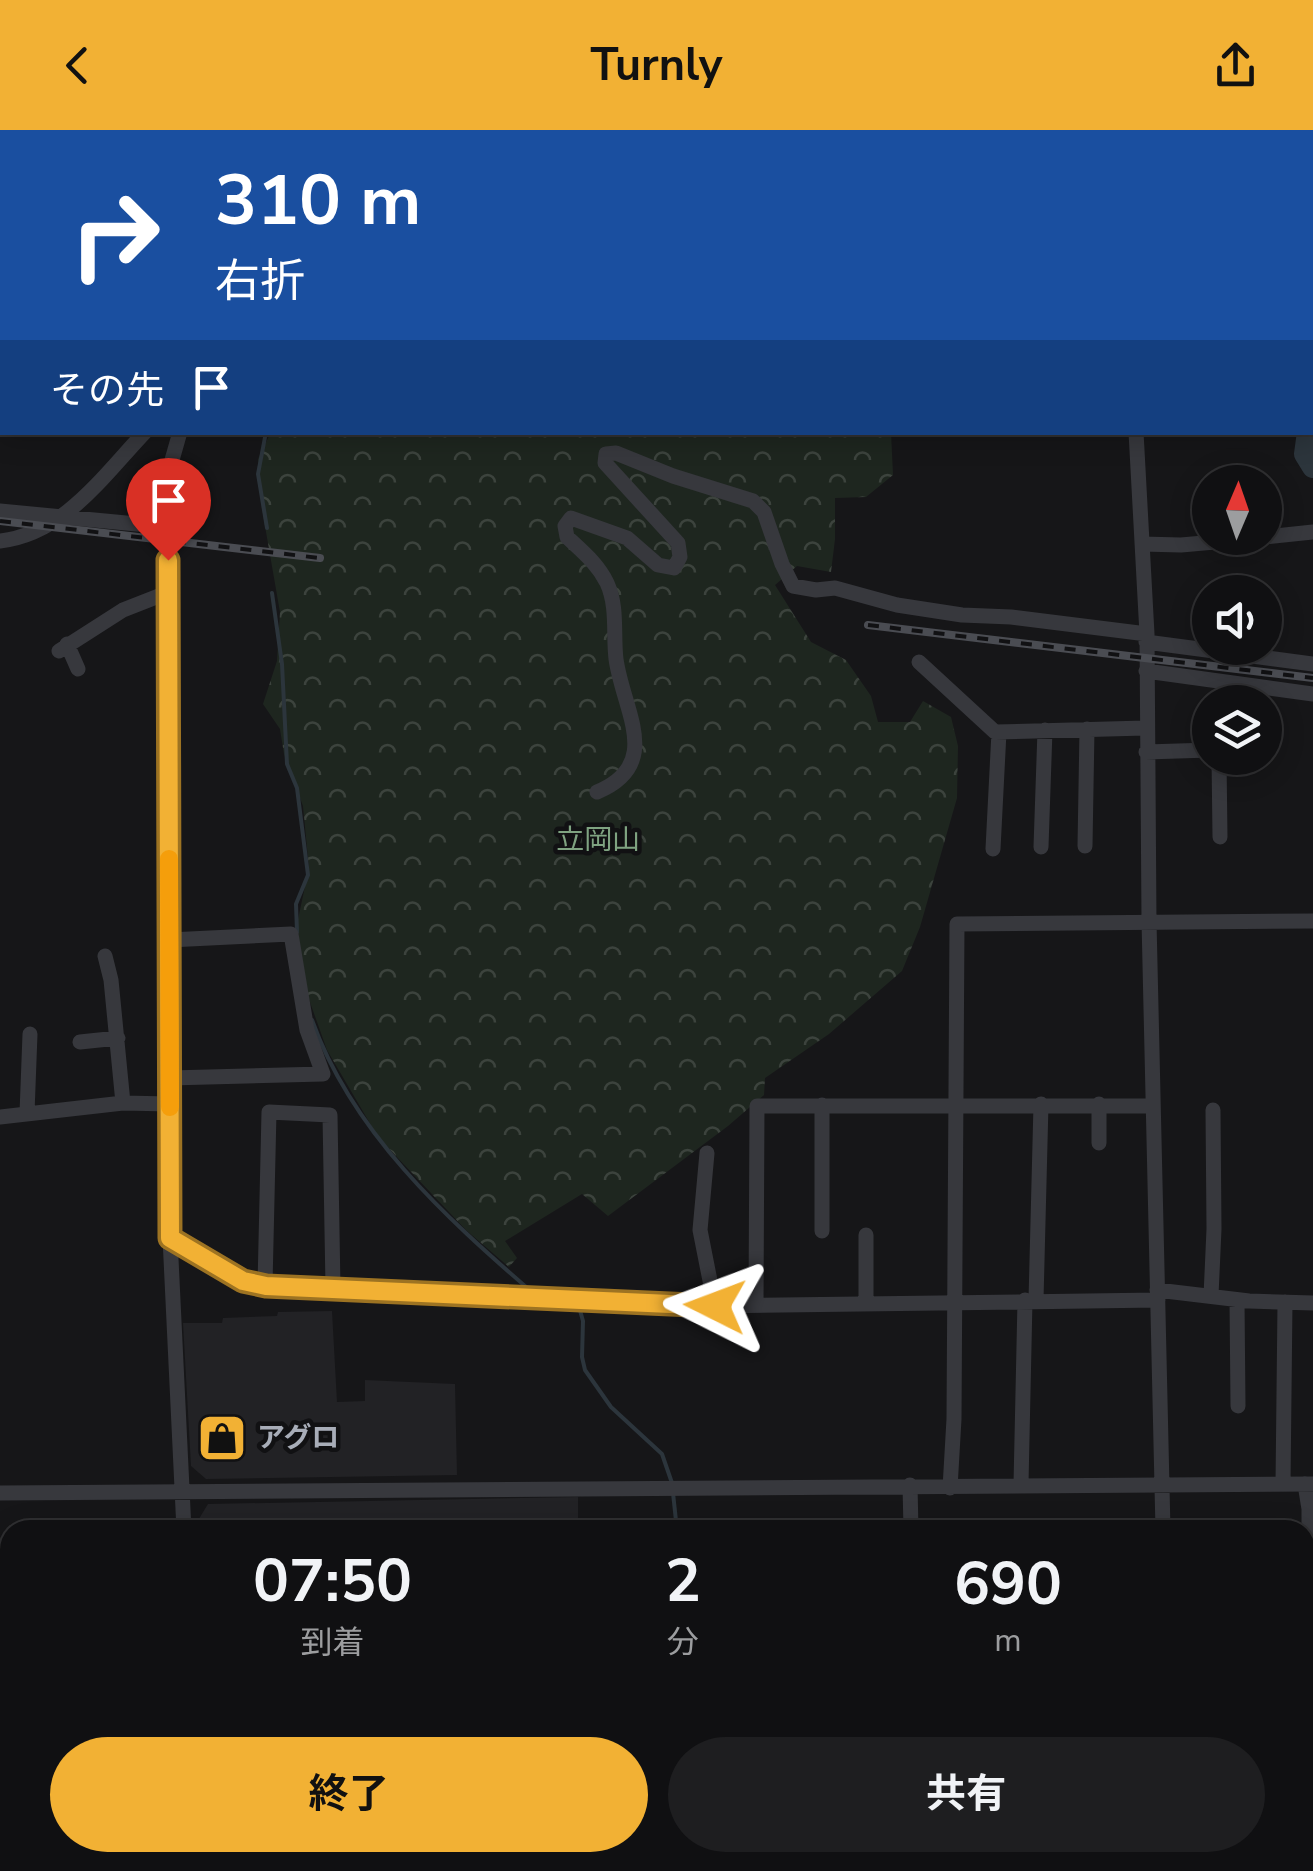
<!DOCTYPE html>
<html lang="ja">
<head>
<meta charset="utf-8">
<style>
	:root { --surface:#101012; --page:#1e1e20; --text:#f1f3f6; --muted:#9c9d9f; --line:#303032; --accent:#f2b134 }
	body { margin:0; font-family:"Nunito Sans","Noto Sans JP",sans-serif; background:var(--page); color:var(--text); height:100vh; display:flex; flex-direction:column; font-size:38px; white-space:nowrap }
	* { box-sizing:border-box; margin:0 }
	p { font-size:32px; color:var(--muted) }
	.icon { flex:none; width:55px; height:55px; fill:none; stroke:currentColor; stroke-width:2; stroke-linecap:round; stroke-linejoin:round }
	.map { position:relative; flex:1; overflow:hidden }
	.side { position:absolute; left:0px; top:1390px; width:1315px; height:352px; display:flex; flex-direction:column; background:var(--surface); border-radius:30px 30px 0 0; box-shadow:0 5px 25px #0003,0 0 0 2px var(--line) }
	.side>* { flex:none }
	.hud { position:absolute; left:0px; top:0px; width:1315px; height:305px; box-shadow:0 5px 25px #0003,0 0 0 2px var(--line); background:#1a4fa0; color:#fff; overflow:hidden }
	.needle { width:65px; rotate:2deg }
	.buttons { position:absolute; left:1192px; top:335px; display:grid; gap:20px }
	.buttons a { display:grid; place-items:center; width:90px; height:90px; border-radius:50%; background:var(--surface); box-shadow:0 5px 25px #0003,0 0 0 2px var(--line); font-size:50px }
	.pin { position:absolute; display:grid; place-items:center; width:85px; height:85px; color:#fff; margin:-102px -42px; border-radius:50% 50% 50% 0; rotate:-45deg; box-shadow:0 0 10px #0007 }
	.pin .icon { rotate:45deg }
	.me { position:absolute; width:110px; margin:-55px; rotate:273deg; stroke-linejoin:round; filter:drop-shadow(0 0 8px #0008) }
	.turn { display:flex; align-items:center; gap:35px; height:210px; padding:0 50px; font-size:45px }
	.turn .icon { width:130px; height:130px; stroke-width:2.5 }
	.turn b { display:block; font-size:70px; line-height:85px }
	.then { display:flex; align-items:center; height:95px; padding:0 50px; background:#0003; gap:20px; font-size:38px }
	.eta { display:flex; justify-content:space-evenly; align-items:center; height:170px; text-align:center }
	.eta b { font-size:60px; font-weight:700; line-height:70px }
	.cta { display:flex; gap:20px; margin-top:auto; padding:20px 50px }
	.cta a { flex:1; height:115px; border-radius:60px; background:var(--accent); color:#111; font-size:40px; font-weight:700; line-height:115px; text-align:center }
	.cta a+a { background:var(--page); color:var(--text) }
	header { display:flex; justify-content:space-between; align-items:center; height:130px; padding:0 50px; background:var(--accent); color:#111; font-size:45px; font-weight:700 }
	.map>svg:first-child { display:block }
</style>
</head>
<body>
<header><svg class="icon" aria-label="back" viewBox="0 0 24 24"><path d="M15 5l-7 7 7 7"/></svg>Turnly<svg class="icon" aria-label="share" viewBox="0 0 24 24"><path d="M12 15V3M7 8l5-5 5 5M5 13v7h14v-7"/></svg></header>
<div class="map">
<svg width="1313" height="1741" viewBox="0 0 1313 1741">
	<defs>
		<pattern id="forest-crowns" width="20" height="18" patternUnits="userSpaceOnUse" patternTransform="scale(2.5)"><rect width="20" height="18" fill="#1e261f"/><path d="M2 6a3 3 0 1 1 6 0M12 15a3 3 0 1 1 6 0" fill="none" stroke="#3c433d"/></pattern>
	</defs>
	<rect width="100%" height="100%" fill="#161618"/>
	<path fill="#222225" d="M332,1181l5,91 28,-1v-21l90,4 2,91 -251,4 -15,-13 -8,-143h39l1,-5 54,-2 1,-4z
		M578,1367v33h-380l-1,-8 11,-18z"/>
	<path fill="url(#forest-crowns)" d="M940,0h349l1,2h-349z
		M271,302l620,1 2,42 -27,22 -31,1v41l-4,33 -34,-6 -22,19 36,57 35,18 25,36 7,26h32l13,-21 28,16 7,29 -1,52 -37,129 -18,44 -73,63 -64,44 -1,17 -36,31 -120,90 -26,-22 -77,47 12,17 -8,9 -43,-37 -88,-93 -51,-87 -22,-62 -8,-64 12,-56 -6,-62 -19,-52 -4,-25 -17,-25 14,-43 3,-49 -19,-109 -3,-44z"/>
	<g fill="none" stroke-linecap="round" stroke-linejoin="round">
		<path stroke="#2c353c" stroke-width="4" d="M266,302l-8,42 9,54
			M272,463l10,71 5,100 10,24 11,87 -12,29 1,28
			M312,890c40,112 133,197 221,273
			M579,1177l4,14 -1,36 3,13 26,37 51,47 10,29
			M673,1363l4,37
			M1024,1732l2,9"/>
		<path stroke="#2c353c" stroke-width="22" d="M750,0l4,2
			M1308,302l-3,22 8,13"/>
		<path stroke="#37383d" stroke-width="15" d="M740,0l3,2
			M936,0v2
			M1300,0v2
			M167,2v-2
			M406,2l2,-2
			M587,2v-2
			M0,22h2
			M1312,65l1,-1
			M1312,107l1,4
			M0,227h2
			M180,302l-10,35 -2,60 2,711 14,292
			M1136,302l11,202 2,287 14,609
			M0,381l168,16
			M1265,407l48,-5
			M0,411c64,-7 103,-65 145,-109
			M1142,414l39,1 79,-7
			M1146,512l167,22
			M67,514l11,25
			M59,521l64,-41 46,-18
			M919,532l76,70 150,-4
			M1146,541l167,23
			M1146,622l64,-2
			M1219,628l1,79
			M597,662c67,-28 26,-81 19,-133 -3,-25 2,-52 -9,-76 -10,-20 -24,-31 -40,-46l-2,-11 6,-8 56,20 31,27 16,3 6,-11 -2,-14 -73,-80 1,-9 10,-1 57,23 80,25 11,11 18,52 11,22 23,4 19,-2 62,17 65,10 49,2 136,17
			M1085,716l2,-117
			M1041,717l4,-117
			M993,719l6,-117
			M169,810l122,-6 16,96 16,44 -153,4
			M105,826l6,24 12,123
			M80,912l38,-4
			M27,983l3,-79
			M0,987l123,-14 47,1
			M1099,1013v-39
			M707,1023l-7,77 15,76
			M822,1101v-126
			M170,1108l73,43 40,6 432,19 443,-6
			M265,1155l4,-173 61,3 3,173
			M1157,1160l92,11 64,2
			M1211,1166l3,-67 -1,-119
			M1036,1170l5,-196
			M1237,1170l1,106
			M866,1173v-68
			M756,1175l1,-199h396
			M1021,1354l4,-184
			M1283,1354l2,-182
			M1305,1354l4,25v105
			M910,1355l1,45
			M950,1358l4,-69 3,-495 356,-3
			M0,1363l1313,-9
			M0,1563l3,26 7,1
			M98,1732l1,9
			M208,1732v9
			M1173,1732l1,9
			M1292,1732l1,9"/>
		<g stroke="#4a4c52" stroke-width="8">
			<path id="rail" d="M0,391l320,37
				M868,495l445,53"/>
		</g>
		<use href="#rail" stroke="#111113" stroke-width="4" stroke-dasharray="11" stroke-linecap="butt"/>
	</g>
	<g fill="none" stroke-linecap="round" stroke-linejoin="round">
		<g stroke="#9d7322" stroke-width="25">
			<path id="route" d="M168,430l2,678 73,43 23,5 449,20"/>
		</g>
		<use href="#route" stroke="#f2b134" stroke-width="18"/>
		<path stroke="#f59e0b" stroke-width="18" d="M169,729l1,248"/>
	</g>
	<defs>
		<g id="shop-square" transform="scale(2.5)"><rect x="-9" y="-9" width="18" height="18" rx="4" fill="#f2b134" stroke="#111113"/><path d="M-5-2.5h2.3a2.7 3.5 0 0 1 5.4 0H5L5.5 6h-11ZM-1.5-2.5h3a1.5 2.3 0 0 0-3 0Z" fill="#111"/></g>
	</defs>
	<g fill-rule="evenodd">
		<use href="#shop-square" x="222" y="1308"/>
	</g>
	<g text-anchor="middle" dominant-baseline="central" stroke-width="9" stroke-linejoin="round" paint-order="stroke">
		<g font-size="28" fill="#7fa381" stroke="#111113">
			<text x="598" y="710">立岡山</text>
		</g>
		<g font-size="28" font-weight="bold" fill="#a8adb8" stroke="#111113" text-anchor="start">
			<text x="257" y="1308">アグロ</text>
		</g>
	</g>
</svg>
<div class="buttons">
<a><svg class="needle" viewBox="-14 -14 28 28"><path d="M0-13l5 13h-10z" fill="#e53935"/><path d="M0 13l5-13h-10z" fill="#9c9d9f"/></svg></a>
<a><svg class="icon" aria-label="sound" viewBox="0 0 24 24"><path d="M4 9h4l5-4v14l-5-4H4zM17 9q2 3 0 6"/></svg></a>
<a><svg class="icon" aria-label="layers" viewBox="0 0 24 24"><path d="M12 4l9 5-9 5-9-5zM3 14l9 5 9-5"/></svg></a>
</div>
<div class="pin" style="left:168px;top:430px;background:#d93025"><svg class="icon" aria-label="arrive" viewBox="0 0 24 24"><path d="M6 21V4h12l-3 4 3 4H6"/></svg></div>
<svg class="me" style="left:715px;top:1176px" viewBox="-20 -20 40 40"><path d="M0-17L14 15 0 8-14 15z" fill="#f2b134" stroke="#fff" stroke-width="4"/></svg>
<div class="hud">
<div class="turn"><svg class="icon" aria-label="right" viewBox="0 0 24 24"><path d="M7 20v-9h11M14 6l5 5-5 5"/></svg><div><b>310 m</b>右折</div></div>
<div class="then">その先<svg class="icon" aria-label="arrive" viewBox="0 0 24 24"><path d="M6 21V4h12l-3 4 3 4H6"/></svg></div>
</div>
<section class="side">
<div class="eta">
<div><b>07:50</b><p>到着</p></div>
<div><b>2</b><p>分</p></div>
<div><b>690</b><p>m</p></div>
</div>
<div class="cta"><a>終了</a><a>共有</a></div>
</section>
</div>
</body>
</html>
